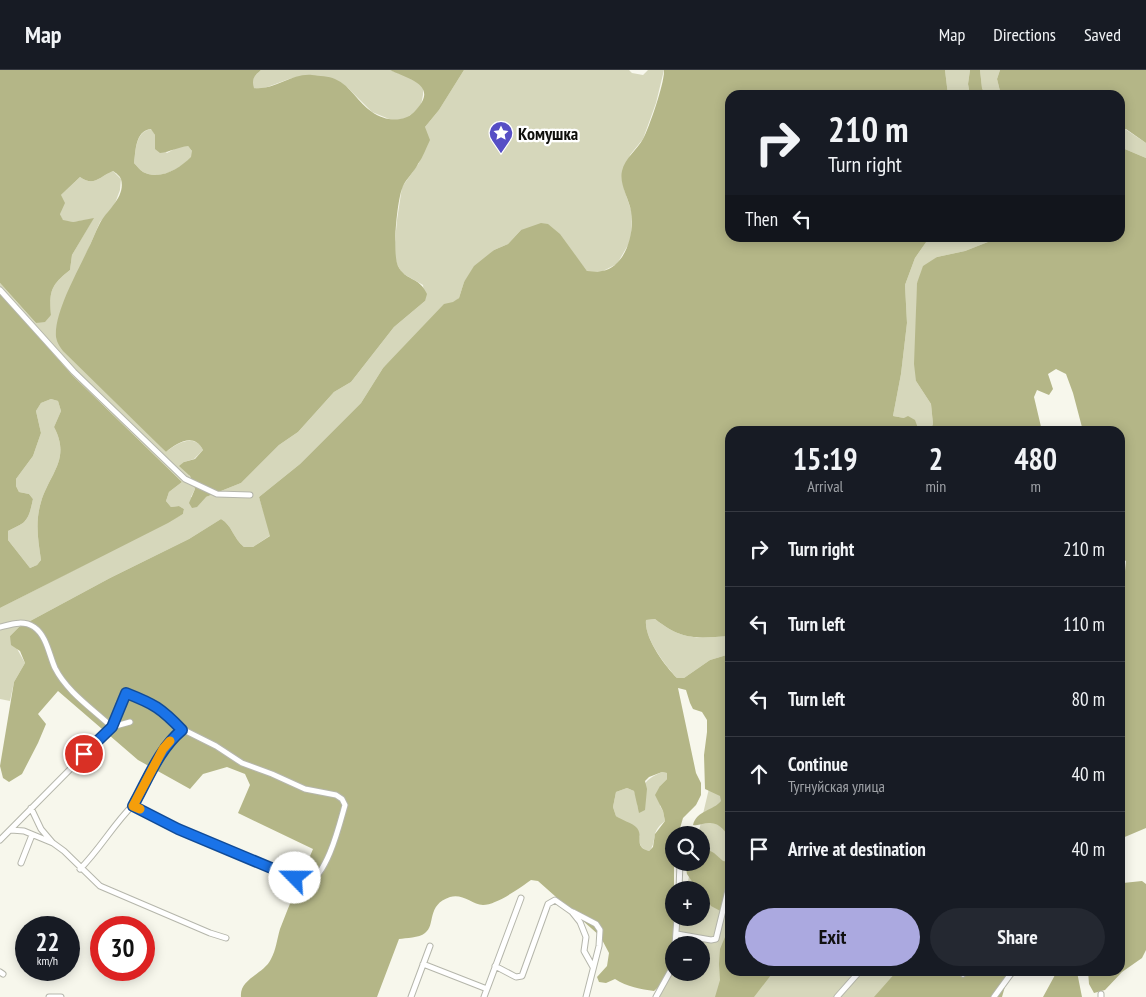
<!DOCTYPE html>
<html lang="en">
<head>
<meta charset="utf-8">
<style>
	:root { --surface:#171b24; --page:#242831; --text:#f1f3f6; --muted:#9ea1a6; --line:#363941; --accent:#aba9e0 }
	body { margin:0; font-family:"PT Sans Narrow",sans-serif; background:var(--page); color:var(--text); height:100vh; display:flex; flex-direction:column; font-size:19px; white-space:nowrap }
	* { box-sizing:border-box; margin:0 }
	p { font-size:16px; color:var(--muted) }
	.icon { flex:none; width:28px; height:28px; fill:none; stroke:currentColor; stroke-width:2; stroke-linecap:round; stroke-linejoin:round }
	.map { position:relative; flex:1; overflow:hidden }
	.sheet { position:absolute; left:725px; top:356px; width:400px; height:550px; display:flex; flex-direction:column; background:var(--surface); border-radius:15px; box-shadow:0 2px 12px #0003 }
	.sheet>* { flex:none }
	.guide { position:absolute; left:725px; top:20px; width:400px; height:152px; border-radius:15px; box-shadow:0 2px 12px #0003; background:#171b24; color:var(--text); overflow:hidden }
	.buttons { position:absolute; left:665px; top:756px; display:grid; gap:10px }
	.buttons a { display:grid; place-items:center; width:45px; height:45px; border-radius:50%; background:var(--surface); box-shadow:0 2px 12px #0003; font-size:25px }
	.speed { position:absolute; left:15px; top:846px; display:flex; gap:10px; font-size:25px; font-weight:700; text-align:center }
	.speed>* { display:grid; place-content:center; width:65px; height:65px; border-radius:50%; background:var(--surface); box-shadow:0 2px 12px #0003; line-height:1 }
	.speed small { font-size:12px; font-weight:400 }
	.speed .limit { border:8px solid #d22; background:#fff; color:#111 }
	.pin { position:absolute; display:grid; place-items:center; width:42px; height:42px; color:#fff; margin:-21px; border:2px solid #fff; border-radius:50%; box-shadow:0 1px 5px #0007 }
	.me { position:absolute; width:55px; margin:-28px; rotate:293deg; stroke-linejoin:round; filter:drop-shadow(0 0 4px #0008) }
	.turn { display:flex; align-items:center; gap:18px; height:105px; padding:0 20px; font-size:22px }
	.turn .icon { width:65px; height:65px; stroke-width:2.5 }
	.turn b { display:block; font-size:35px; line-height:42px }
	.then { display:flex; align-items:center; height:48px; padding:0 20px; background:#0003; gap:10px; font-size:19px }
	.eta { display:flex; justify-content:space-evenly; align-items:center; height:85px; text-align:center }
	.eta b { font-size:30px; font-weight:700; line-height:35px }
	.button { display:flex; gap:10px; margin-top:auto; padding:10px 20px }
	.button a { flex:1; height:58px; border-radius:30px; background:var(--accent); color:#111; font-size:20px; font-weight:700; line-height:58px; text-align:center }
	.button a+a { background:var(--page); color:var(--text) }
	ul { padding:0; list-style:none }
	li { display:flex; align-items:center; gap:15px; height:75px; padding:0 20px; border-top:1px solid var(--line) }
	li div { flex:1 }
	li b { display:block; font-size:19px }
	li em { font-style:normal }
	header { display:flex; align-items:center; gap:30px; box-sizing:border-box; height:70px; padding:0 25px; background:var(--surface); border-bottom:1px solid var(--line) }
	header strong { font-size:24px }
	nav { display:flex; gap:28px; margin-inline-start:auto; font-size:18px }
	.map>svg:first-child { display:block }
</style>
</head>
<body>
<header>
<strong>Map</strong>
<nav><a>Map</a><a>Directions</a><a>Saved</a></nav>
</header>
<div class="map">
<svg width="1146" height="927" viewBox="0 0 1146 927">
	<rect width="100%" height="100%" fill="#f7f7ec"/>
	<path fill="#d6d7bb" fill-rule="evenodd" d="M261,0h129l27,10 6,8v7l-2,10 -8,8 -7,5 -12,3 -22,-9 -24,-24 -14,-9 -25,-4 -20,4 -27,10 -9,-1c-2,-9 2,-13 8,-18z
		M464,0h165l3,3 11,2 5,-5h16l-8,33 -13,36 -13,16 -6,34 8,24 -1,27 -14,24 -14,7h-16l-11,-14 -55,-27 -13,14 -14,6 -30,32 -5,16 -76,70 -22,35 -61,61 -41,33 12,38 -18,12h-9c-11,-9 -12,-22 -23,-28l-32,20 -79,39 -91,49 -9,9 15,27 -11,19 -4,19 -10,-2v-91l183,-94 1,-5 -5,-3 -8,1 -5,-6 3,-9 13,-10 -109,-106 -37,-42 -6,-11 -30,-29v-11l36,40 15,-8c-2,-24 0,-30 19,-45l2,-15 21,-36 -20,3 -10,-1 -3,-7 1,-19 19,-18c14,10 19,0 33,-6l8,8 -1,11 -6,16 -14,16 -37,85 -7,29 110,116c11,-9 29,-19 37,-2l-9,9 -10,3 11,27 -4,8h15l35,-14 38,-38 19,-13 36,-40 17,-10 43,-55 31,-26 -2,-16 -21,-12 -5,-9 -3,-11 3,-33 5,-33 17,-24 6,-36 14,-17z
		M945,0h25l-2,14 2,11h-22z
		M980,0h20l-3,9 4,16h-16l-3,-7z
		M152,59l3,6v8l12,10 13,-7h8l4,5v6c-12,11 -31,24 -49,15 -3,-2 -6,-6 -9,-9 2,-13 1,-32 18,-34z
		M1125,59l21,14v15l-26,-11v-17z
		M929,168h66l-2,2 -28,11 -28,6 -20,26 -1,98 15,23 2,20 -3,7h-11l-1,-4 -14,-9 -11,-2 8,-42 6,-51 -2,-38 10,-27z
		M51,329l7,2 3,10 -7,16c17,32 -4,46 -13,75 -6,20 -3,38 0,58l-4,5 -7,3 -22,-28v-9c5,-3 11,-5 15,-8 7,-6 8,-16 10,-24l-4,-5 -10,-2 -3,-6v-7l17,-23 8,-23 -5,-22 5,-8z
		M655,549c28,22 41,19 75,17v18l-20,6 -26,18h-7c-12,-13 -33,-40 -31,-58z
		M730,630v271h167l-19,26h-224l16,-40 9,-39h22v-28h-15l6,-27 9,-1v-27h-3zM674,875h27v27h-27z
		M662,702l5,1v6l-7,7v20l3,5 2,10c-5,4 -9,8 -10,14 -2,7 -1,11 -6,16 -9,-2 -10,-7 -9,-15l-24,-20 -3,-9 3,-15 11,-4 7,3 3,9v8c6,-21 4,-27 25,-36z"/>
	<path fill="#b4b687" fill-rule="evenodd" d="M0,0h261c-6,5 -10,9 -7,18 19,3 38,-15 58,-13 7,1 17,1 23,4 16,7 23,24 37,33 13,9 31,11 42,0 27,-27 -6,-33 -24,-42h74l-25,40 -14,17 5,13c-4,8 -7,17 -12,24 -4,8 -11,14 -15,22 -6,13 -11,67 -5,80 7,15 21,10 29,28l-2,7 -31,26 -43,55 -17,10 -36,40 -19,13 -38,38 -35,14 -9,10 -5,1 -3,-5 6,-14 -5,-13 -11,-10 5,-4 11,-3 8,-9c-9,-18 -26,-7 -37,2l-103,-101c-3,-4 -6,-8 -7,-14 -2,-24 21,-64 31,-86 5,-9 8,-19 13,-28 7,-13 26,-26 21,-44 -1,-3 -5,-6 -8,-8 -14,6 -19,16 -33,6l-19,18 4,8 -5,11 3,6 10,2 21,-4 -22,37 -2,15c-19,15 -21,21 -19,45l-6,7 -9,1 -36,-40zM151,59l4,6v14l5,4c10,-1 18,-6 28,-7l4,5 -1,6c-11,11 -31,24 -48,15 -3,-2 -6,-6 -9,-9 2,-13 1,-32 17,-34z
		M664,0h281l3,25h-218v143h199l-14,20 -10,27 2,38 -6,51 -8,42 11,2 4,-2 7,4 4,11h-189v205c-34,2 -47,5 -75,-17l-9,1c-2,18 19,46 31,58h7l26,-18 20,-6v187c-3,-9 -11,-19 -21,-18 -6,0 -10,3 -16,2 4,-15 20,-14 28,-24l-1,-5 -15,-7 -1,-34 3,-23v-12l-5,-8 -9,-3 -3,-6 -4,-13 -8,-2 18,85 5,10v12l-5,10 -13,13 -5,17h-4v128l-11,20 -9,8c-13,-2 -27,-4 -39,-12l-9,4 -7,-1 -2,-5 10,-11 2,-13 -9,-17 -62,-55 -7,-1c-11,8 -35,25 -48,25 -11,-1 -21,-12 -33,-8 -24,8 -14,28 -25,36 -6,5 -19,5 -26,6l-22,58h-136c-2,-18 23,-23 30,-38 5,-9 6,-20 9,-30 10,-27 22,-53 33,-80l-75,-36 12,-28 -5,-11 -18,-7 -24,7 -13,15 -52,-29 -80,-69 -20,23 8,10 -8,19 -16,31 -13,8 -6,-4 -3,-12 14,-84 11,-19 -5,-12 -9,-6 -1,-9 9,-9 91,-49 79,-39 32,-20c11,6 12,19 23,28h9l17,-11 -11,-39 41,-33 61,-61 22,-35 61,-64 9,-2 6,-4 5,-16 10,-16 20,-16 14,-6 13,-14 20,-7 7,1 12,10 27,37c5,0 11,1 15,0 24,-4 33,-39 29,-60 -2,-12 -12,-27 -9,-40 3,-13 15,-21 21,-32 6,-11 22,-57 21,-69zM662,702l5,1v6l-7,7 -5,9 8,16 2,10 -10,13 -2,13 -4,4c-16,-4 -5,-14 -12,-23 -4,-5 -16,-8 -21,-12l-3,-9 3,-15 11,-4 7,3 5,22 6,-3 2,-21 -2,-8 4,-4z
		M970,0h10l2,18 3,7h-15l-2,-11z
		M1000,0h146v73l-20,-14 -6,1v-35h-119l-4,-16z
		M1120,77l26,11v670l-26,11v-263l5,-5 1,-10 -6,-3v-127h-37l-10,-38 -7,-19 -10,-5 -8,5 5,15 -4,6 -12,-5 -3,7 8,34h-112l3,-7 -2,-20 -15,-23 -2,-17 3,-81 6,-17 14,-9 28,-6 28,-11 2,-2h125z
		M0,224l30,29 6,11 37,42 109,106 -13,10 -3,9 5,6 8,-1 5,3 -1,5 -15,9 -168,85zM51,329l7,2 3,10 -7,16c17,32 -4,46 -13,75 -6,20 -3,38 0,58l-4,5 -7,3 -22,-28v-9c5,-3 11,-5 15,-8 7,-6 8,-16 10,-24l-4,-5 -10,-2 -3,-6v-7l17,-23 8,-23 -5,-22 5,-8z
		M701,776l13,7 9,8 7,1v109h47l-6,4 -17,22h-39l5,-17 -1,-16 1,-15 10,-24 -4,-11 -15,-8 -10,-16 -6,-4 -8,-12 -2,-11 16,-1z
		M1142,811l4,3v66l-4,8 -20,14 -17,18 -11,3 -5,-9 -1,-13h32v-85l3,-3z
		M897,901h122l-13,12 -4,14h-128z
		M1063,901l14,1 5,25h-39l12,-22z"/>
	<g fill="none" stroke-linecap="round" stroke-linejoin="round">
		<g stroke="#b5b6ab" stroke-width="7">
			<path id="minor" d="M0,220l74,82 111,107 32,15 33,1
				M0,557c12,-3 23,-7 34,0 13,9 15,28 21,41 12,24 38,41 57,59
				M112,657l18,-5
				M31,738l10,21 11,13
				M11,760l13,1 29,12 11,8 36,35 110,47 16,5
				M0,770l112,-113 14,-34c28,11 36,15 56,36
				M21,793l11,-28
				M80,799c20,-20 33,-44 53,-64l45,24 130,54c20,-10 31,-57 37,-78l-3,-6 -6,-4 -31,-6 -33,-15 -30,-11 -26,-17 -34,-17c-23,20 -34,50 -49,76
				M679,820l1,-28
				M573,842l23,12 4,6 -1,16 -13,51
				M677,864l34,6 5,-1 14,-57
				M675,875l2,-27
				M423,894l64,25
				M495,896l21,11 6,-1 26,-72 7,-4 17,12 8,10 6,15 -2,14 9,16
				M0,902l3,2
				M963,904l3,-3
				M1101,924v3
				M49,927h12
				M411,927l19,-51
				M484,927l37,-99
				M656,927l15,-27 3,-16
				M837,927l23,-26
				M994,927l19,-26"/>
		</g>
		<use href="#minor" stroke="#fff" stroke-width="5"/>
	</g>
	<g fill="none" stroke-linecap="round" stroke-linejoin="round">
		<g stroke="#114b97" stroke-width="12">
			<path id="route" d="M84,684l28,-27 14,-34c28,11 35,15 56,37 -23,19 -34,49 -49,76l45,23 117,49"/>
		</g>
		<use href="#route" stroke="#1a73e8" stroke-width="9"/>
		<path stroke="#f59e0b" stroke-width="9" d="M140,739l-7,-3 30,-57 7,-8"/>
	</g>
	<defs>
		<g id="sight-pin" transform="scale(1.25)"><path d="M0 17L-7.5 6A9.5 9.5 0 1 1 7.5 6Z" fill="#564ec5" stroke="#fff"/><path d="M0-6L1.8-2.2L6-1.7L2.9 1.2L3.7 5.4L0 3.3L-3.7 5.4L-2.9 1.2L-6-1.7L-1.8-2.2Z" fill="#fff"/></g>
	</defs>
	<g fill-rule="evenodd">
		<use href="#sight-pin" x="501" y="63"/>
	</g>
	<g text-anchor="middle" dominant-baseline="central" stroke-width="4.5" stroke-linejoin="round" paint-order="stroke">
		<g font-size="18" font-weight="bold" fill="#0f0f0c" stroke="#fff" text-anchor="start">
			<text x="518" y="63">Комушка</text>
		</g>
	</g>
</svg>
<div class="buttons">
<a><svg class="icon" aria-label="search" viewBox="0 0 24 24"><circle cx="10" cy="10" r="6"/><path d="M15 15l6 6"/></svg></a>
<a>+</a>
<a>−</a>
</div>
<div class="speed"><div>22<small>km/h</small></div><div class="limit">30</div></div>
<div class="pin" style="left:84px;top:684px;background:#d93025"><svg class="icon" aria-label="arrive" viewBox="0 0 24 24"><path d="M6 21V4h12l-3 4 3 4H6"/></svg></div>
<svg class="me" style="left:295px;top:808px" viewBox="-20 -20 40 40"><circle r="19" fill="#fff"/><path d="M0-13L10 11 0 6-10 11z" fill="#1a73e8"/></svg>
<div class="guide">
<div class="turn"><svg class="icon" aria-label="right" viewBox="0 0 24 24"><path d="M7 20v-9h11M14 6l5 5-5 5"/></svg><div><b>210 m</b>Turn right</div></div>
<div class="then">Then<svg class="icon" aria-label="left" viewBox="0 0 24 24"><path d="M17 20v-9H6M10 6l-5 5 5 5"/></svg></div>
</div>
<section class="sheet">
<div class="eta">
<div><b>15:19</b><p>Arrival</p></div>
<div><b>2</b><p>min</p></div>
<div><b>480</b><p>m</p></div>
</div>
<ul>
<li><svg class="icon" aria-label="right" viewBox="0 0 24 24"><path d="M7 20v-9h11M14 6l5 5-5 5"/></svg><div><b>Turn right</b></div><em>210 m</em></li>
<li><svg class="icon" aria-label="left" viewBox="0 0 24 24"><path d="M17 20v-9H6M10 6l-5 5 5 5"/></svg><div><b>Turn left</b></div><em>110 m</em></li>
<li><svg class="icon" aria-label="left" viewBox="0 0 24 24"><path d="M17 20v-9H6M10 6l-5 5 5 5"/></svg><div><b>Turn left</b></div><em>80 m</em></li>
<li><svg class="icon" aria-label="ahead" viewBox="0 0 24 24"><path d="M12 20V5M6 11l6-6 6 6"/></svg><div><b>Continue</b><p>Тугнуйская улица</p></div><em>40 m</em></li>
<li><svg class="icon" aria-label="arrive" viewBox="0 0 24 24"><path d="M6 21V4h12l-3 4 3 4H6"/></svg><div><b>Arrive at destination</b></div><em>40 m</em></li>
</ul>
<div class="button"><a>Exit</a><a>Share</a></div>
</section>
</div>
</body>
</html>
